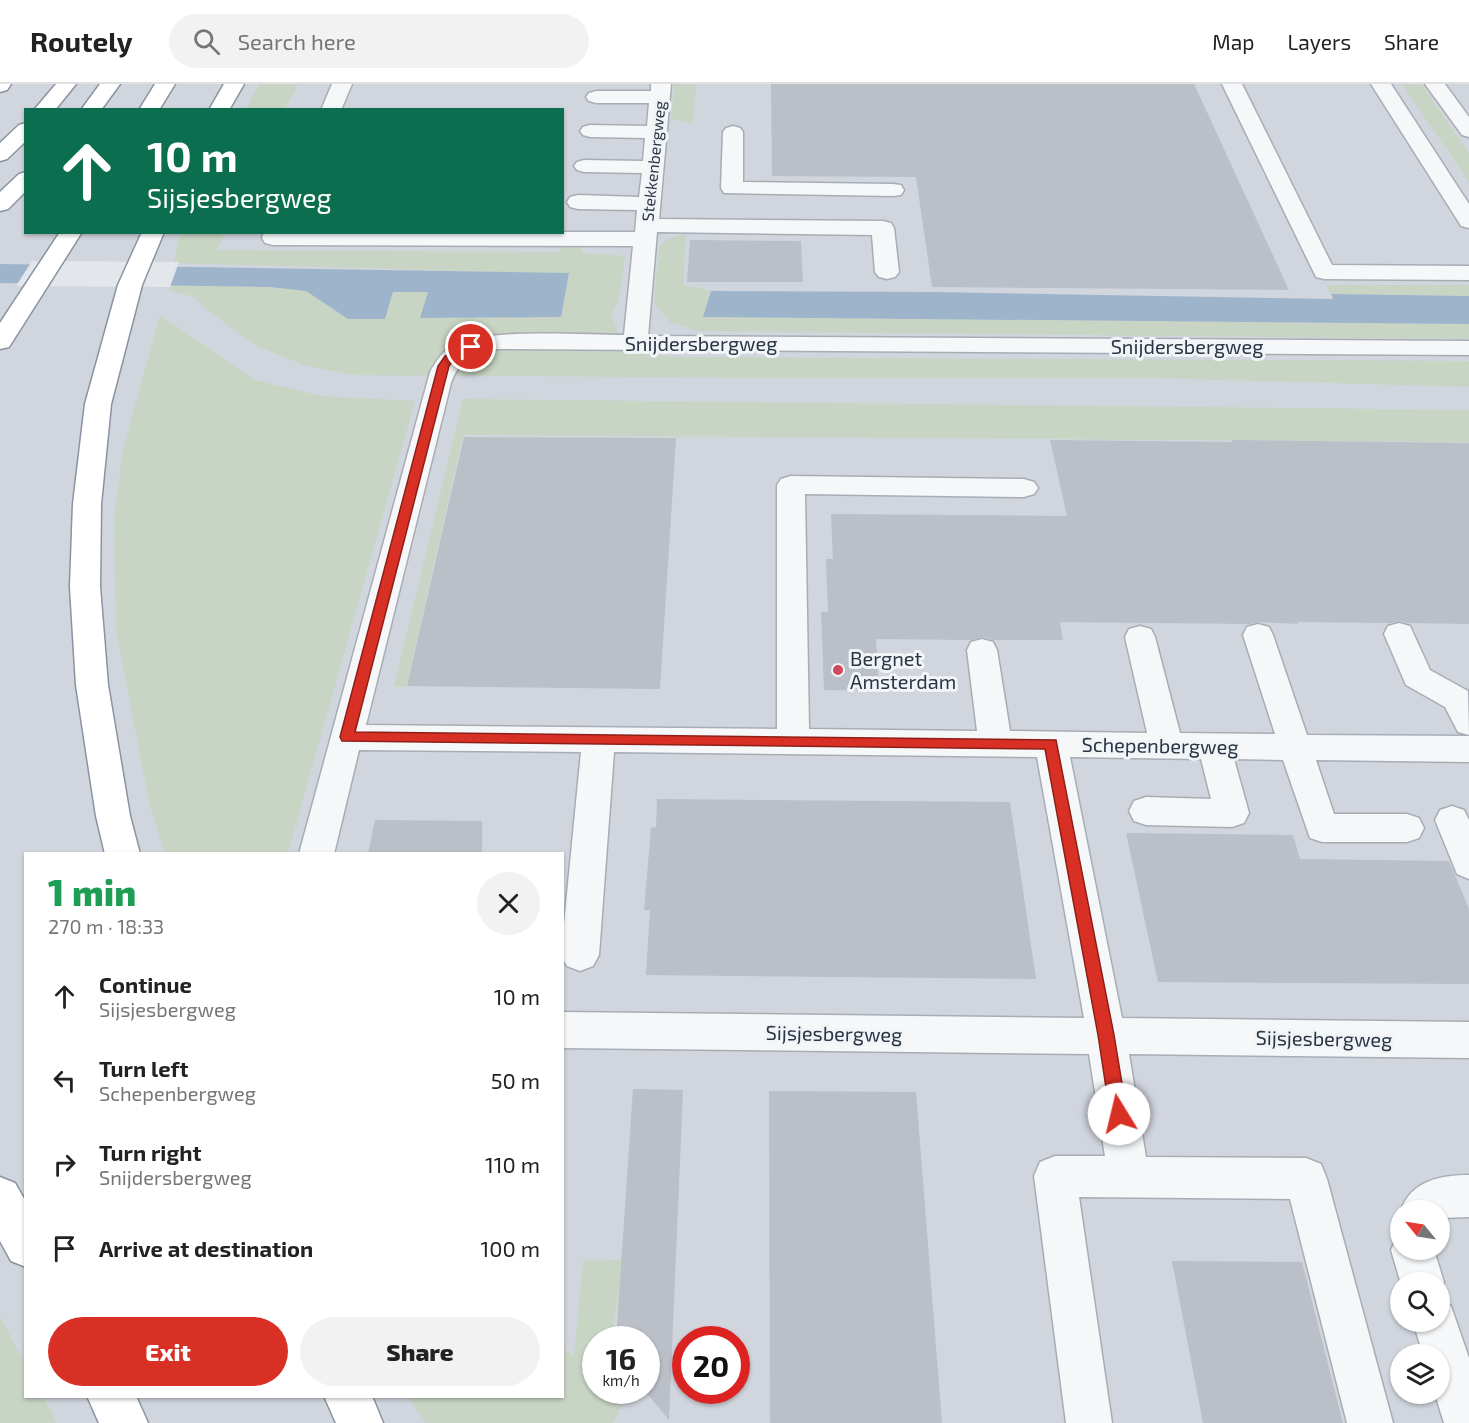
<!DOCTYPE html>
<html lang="en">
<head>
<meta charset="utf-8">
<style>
	:root { --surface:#fff; --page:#f2f2f2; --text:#222; --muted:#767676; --line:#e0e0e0; --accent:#d93025 }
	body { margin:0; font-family:"Exo 2",sans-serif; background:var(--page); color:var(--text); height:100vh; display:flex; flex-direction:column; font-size:22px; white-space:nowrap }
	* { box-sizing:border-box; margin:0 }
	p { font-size:20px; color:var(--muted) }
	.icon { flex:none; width:33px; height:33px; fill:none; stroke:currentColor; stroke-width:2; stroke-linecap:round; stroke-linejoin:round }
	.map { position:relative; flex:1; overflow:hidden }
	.details { position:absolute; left:24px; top:768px; width:540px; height:546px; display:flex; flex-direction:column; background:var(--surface); border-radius:0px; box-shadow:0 2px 4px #0004 }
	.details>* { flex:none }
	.banner { position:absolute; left:24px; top:24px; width:540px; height:126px; border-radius:0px; box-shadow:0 2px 4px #0004; background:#0b6e4f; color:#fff; overflow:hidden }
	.needle { width:39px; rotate:300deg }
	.fabs { position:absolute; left:1390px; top:1116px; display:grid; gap:12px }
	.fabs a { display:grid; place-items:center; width:60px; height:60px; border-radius:50%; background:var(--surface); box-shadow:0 2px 4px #0004; font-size:30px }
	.speed { position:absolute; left:582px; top:1242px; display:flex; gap:12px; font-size:30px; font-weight:700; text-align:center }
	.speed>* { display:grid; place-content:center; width:78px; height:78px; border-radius:50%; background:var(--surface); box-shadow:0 2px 4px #0004; line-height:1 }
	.speed small { font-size:15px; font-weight:400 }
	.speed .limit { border:9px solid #d22; background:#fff; color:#111 }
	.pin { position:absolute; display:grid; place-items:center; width:51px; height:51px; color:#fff; margin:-26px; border:3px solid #fff; border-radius:50%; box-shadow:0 2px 6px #0007 }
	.me { position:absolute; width:66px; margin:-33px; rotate:351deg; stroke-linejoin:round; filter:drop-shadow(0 0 4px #0008) }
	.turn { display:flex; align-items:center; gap:21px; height:126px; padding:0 24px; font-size:27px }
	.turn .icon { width:78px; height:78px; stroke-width:2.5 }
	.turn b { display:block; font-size:42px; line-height:51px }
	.round { display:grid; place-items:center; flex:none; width:63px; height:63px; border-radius:32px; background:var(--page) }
	.head { display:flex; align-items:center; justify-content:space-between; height:102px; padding:0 24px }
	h1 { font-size:36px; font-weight:800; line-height:45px; color:#1e9e55 }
	.button { display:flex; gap:12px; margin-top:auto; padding:12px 24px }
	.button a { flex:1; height:69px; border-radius:36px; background:var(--accent); color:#fff; font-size:24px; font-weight:800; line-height:69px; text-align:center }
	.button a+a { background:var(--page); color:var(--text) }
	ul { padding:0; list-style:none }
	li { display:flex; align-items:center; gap:18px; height:84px; padding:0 24px }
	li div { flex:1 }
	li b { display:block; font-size:22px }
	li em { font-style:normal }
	header { display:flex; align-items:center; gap:36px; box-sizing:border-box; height:84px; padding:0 30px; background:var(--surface); border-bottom:2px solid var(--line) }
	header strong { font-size:28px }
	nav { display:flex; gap:33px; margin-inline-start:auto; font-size:21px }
	.search { width:420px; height:54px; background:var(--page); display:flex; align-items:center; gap:15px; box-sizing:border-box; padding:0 21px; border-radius:33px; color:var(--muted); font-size:22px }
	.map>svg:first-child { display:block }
</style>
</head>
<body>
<header>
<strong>Routely</strong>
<div class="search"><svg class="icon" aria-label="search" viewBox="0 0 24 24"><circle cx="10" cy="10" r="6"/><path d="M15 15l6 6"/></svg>Search here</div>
<nav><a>Map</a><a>Layers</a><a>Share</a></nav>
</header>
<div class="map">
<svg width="1469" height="1339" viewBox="0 0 1469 1339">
	<rect width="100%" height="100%" fill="#e3e6eb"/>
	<path fill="#d1d5dd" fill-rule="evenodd" d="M0,0h1469v1339h-1469zM26,26h536v122h-536zM26,770h536v542h-536zM1401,1126h39v40h-39zM1401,1198h39v40h-39zM596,1256h50v50h-50zM686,1256h50v50h-50zM1401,1270h39v40h-39z"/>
	<path fill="#c8d5c4" d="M259,0h39l-13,25h-39z
		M674,0h22l-3,39 -22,-4z
		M1402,0h19l48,69v29z
		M182,149h43l-8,17 343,2 1,-5h20v6l44,3 -6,43 -8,16c3,7 6,17 10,23 14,18 44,18 64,19l784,4v26l-316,-9h-378l-424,-3 -47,-10 -45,-18 -51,-36 -14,-14 -25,-7 1,-5 100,2 36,4 42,28h37l8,-27h36l-8,26 140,-1 8,-43 -395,-11 4,-23z
		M686,150l-3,51 28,6 -7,26 765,7v15l-772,-8 -27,-9 -16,-20 5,-55 10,-9z
		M1326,201h143v11l-138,-2z
		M160,231l95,65 66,16 94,5 -127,452h-123l-15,-46 -34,-177 -2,-111 9,-70z
		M463,315l1006,11v32l-1006,-7 -57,252 -12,-1z
		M623,1176l-11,79 -16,1v50l33,1 -16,32h-187l-18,-26 154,-1 1,-47 11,7 9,-95z
		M0,1232l25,48 1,32 17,1 14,26h-57z"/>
	<path fill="#9eb4cb" d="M0,180l569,9 -8,44 -141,1 8,-26h-35l-8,27h-37l-42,-28 -36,-4 -270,-4z
		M711,207l222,1 400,7 -2,-5 138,2v28l-766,-7z"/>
	<path fill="#e3e6eb" d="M32,177l147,1 -9,25 -154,-1z"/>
	<path fill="#babfc8" d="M771,0h423l95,206 -357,-3 -16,-110 -144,-1z
		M690,156l111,1 2,41h-116z
		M464,353l212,1 -16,251 -253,-3z
		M1050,356l182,2v-2l237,3v181l-61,-1 -8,-2 -10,2 -93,-1 1,2 -39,-2 -9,2 -190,-2 3,18h-69l-11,-3 -12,3 -95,-1 3,52 -55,-1 -3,-78h7l-2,-53h7l-2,-45 236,2z
		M657,715l353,3 26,177 -390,-4 4,-65h-6l7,-82 5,-1z
		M375,736l107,1v33h-114z
		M1126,749l167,2 7,24 149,2 20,48v75l-311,-2z
		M633,1005l50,1 -14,330 -25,-30h2v-50h-30z
		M769,1007l147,1 26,331h-172z
		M1172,1177l130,1 41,161h-140z"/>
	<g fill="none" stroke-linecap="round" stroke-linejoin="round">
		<g stroke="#a8adb5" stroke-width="3">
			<path id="minor" d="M332,0h20l-11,26h-20z
				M651,0h20l-12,135 224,2 8,2 3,5 5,44 -4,5 -8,2 -8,-2 -4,-5 -3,-37 -215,-3 -9,104 821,5v14l-969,-6c-25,3 -40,9 -49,34l-85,342 411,4v-244l4,-6 10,-3 233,3 10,3 4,6 -4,6 -10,3 -219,-3 4,235 168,2 -10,-81 4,-8 11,-3 11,3 4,8 13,81 137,2 -22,-96 4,-8 11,-3 11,3 4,8 25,96 95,1 -32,-99 4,-8 11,-3 11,3 4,8 34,100 162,1v26l-153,-2 18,54h73l12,4 5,10 -5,10 -12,4h-85l-12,-4 -27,-78 -49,-1 15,54 -5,10 -12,4 -86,-2 -12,-4 -5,-10 5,-10 12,-4 65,2 -10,-40 -131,-2 52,261 347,4v36l-340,-4 17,103 160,1 15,6 6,15 66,244h-46l-57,-224 -211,-2 33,226h-46l-32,-247 6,-14 15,-6h50l-16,-102 -527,-6v-36l522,6 -47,-261 -423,-5 -15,203 -6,11 -13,5 -13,-5 -5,-9v-13l19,-192 -222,-2 -25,104h-35l131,-482c5,-9 11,-19 20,-25 32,-20 133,-12 174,-12l9,-89 -360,-1 -8,-2 -3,-5 2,-6h371l2,-22 -59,-1 -8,-2 -3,-5 3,-5 8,-2 61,2 3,-24 -58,-1 -7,-2 -3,-4 3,-4 7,-2 59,1 2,-23 -55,-1 -7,-2 -3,-4 3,-4 7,-2 57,1 2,-23h-53l-7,-2 -3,-4 3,-4 7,-2h55z
				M1222,0h20l90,181 137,1v14l-145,-1 -8,-2z
				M1371,0h20l78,120v24l-8,-2 -3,-5z
				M1425,0h20l24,33v20l-7,-2z
				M733,42l7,2 3,4v50l150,2 8,1 3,5 -3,5 -8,1 -169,-3 -3,-5 2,-56 3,-4z
				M1399,539l11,3 20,44 38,21 1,44 -11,-3 -13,-25 -39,-22 -22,-51 4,-8z
				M1452,722l12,4 5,10v59l-12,-5 -22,-54 5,-10z
				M1469,1091v42l-25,1 -4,4v-12h-39c10,-29 39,-35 68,-35z
				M1401,1149v17h33l10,32 -4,9v-9l-39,2 -10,-34 7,-15z
				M1440,1218l11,4 18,52v65h-25l-9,-29h5v-40h-17l-10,-32h27z"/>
		</g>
		<g stroke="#8a93a2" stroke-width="3">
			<path id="highway" d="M0,0h11l-4,6 -7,2z
				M56,0h20l-21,26h-21z
				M100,0h20l-19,26h-20z
				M155,0h20l-16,26h-20z
				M224,0h20l-15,26h-20z
				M26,39v18l-19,18 -7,2v-18l19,-18z
				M26,88v19l-18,18 -8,2v-19l19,-18z
				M60,148h22l-73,115 -9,2v-26z
				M142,148h22l-22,53 -31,119 -10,100 -1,83 8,98 22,131 10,38h-35l-9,-38 -20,-131 -6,-98 3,-83 12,-100 33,-119z
				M0,1093l15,6 11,19v65l-15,-6 -11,-20z
				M87,1312h49l12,27h-49z
				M324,1312h48l11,27h-47z"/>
		</g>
		<use href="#minor" fill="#f5f7f9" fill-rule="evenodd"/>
		<use href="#highway" fill="#fff" fill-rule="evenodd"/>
	</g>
	<path fill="#d93025" stroke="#8d1f18" stroke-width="1.5" d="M467,260l9,3 -23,14 -4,5 -94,366 701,8 58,295 13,79 -3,6 -5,2 -6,-2 -3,-6 -12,-79 -53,-286 -703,-8 -2,-4 98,-371 7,-10z"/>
	<circle fill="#cf485e" stroke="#f2f5f8" stroke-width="2" cx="838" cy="586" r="6"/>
	<g text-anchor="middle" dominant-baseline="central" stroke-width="6" stroke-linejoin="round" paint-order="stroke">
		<g font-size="16" fill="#2a3443" stroke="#f2f5f8">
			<text transform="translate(653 77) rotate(-84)">Stekkenbergweg</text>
		</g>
		<g font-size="20" fill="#2a3443" stroke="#f2f5f8">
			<text x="701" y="259">Snijdersbergweg</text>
			<text x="1187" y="262">Snijdersbergweg</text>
			<text transform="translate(1160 661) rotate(1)">Schepenbergweg</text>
			<text transform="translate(834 949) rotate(1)">Sijsjesbergweg</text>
			<text transform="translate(1324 954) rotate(1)">Sijsjesbergweg</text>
		</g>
		<g font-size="20" fill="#2a3443" stroke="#f2f5f8" text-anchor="start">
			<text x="850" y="574">Bergnet<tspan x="850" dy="23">Amsterdam</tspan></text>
		</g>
	</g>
</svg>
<div class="fabs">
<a><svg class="needle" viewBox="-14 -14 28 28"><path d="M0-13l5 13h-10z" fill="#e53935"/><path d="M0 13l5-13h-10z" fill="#767676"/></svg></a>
<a><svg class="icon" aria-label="search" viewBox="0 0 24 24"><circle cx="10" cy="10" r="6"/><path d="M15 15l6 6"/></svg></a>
<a><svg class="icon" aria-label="layers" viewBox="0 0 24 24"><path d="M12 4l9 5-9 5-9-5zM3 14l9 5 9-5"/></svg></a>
</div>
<div class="speed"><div>16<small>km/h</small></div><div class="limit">20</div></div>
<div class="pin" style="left:471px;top:263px;background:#d93025"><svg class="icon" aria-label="arrive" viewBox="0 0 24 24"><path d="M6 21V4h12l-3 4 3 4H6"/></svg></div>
<svg class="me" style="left:1119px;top:1030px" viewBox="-20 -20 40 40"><circle r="19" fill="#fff"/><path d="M0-13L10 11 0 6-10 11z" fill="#d93025"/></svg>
<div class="banner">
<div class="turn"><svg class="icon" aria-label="ahead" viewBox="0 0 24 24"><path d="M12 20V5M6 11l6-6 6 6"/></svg><div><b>10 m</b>Sijsjesbergweg</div></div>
</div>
<section class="details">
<div class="head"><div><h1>1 min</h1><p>270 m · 18:33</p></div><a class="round"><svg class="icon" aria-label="close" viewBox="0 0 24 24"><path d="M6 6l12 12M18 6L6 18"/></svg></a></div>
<ul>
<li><svg class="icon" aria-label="ahead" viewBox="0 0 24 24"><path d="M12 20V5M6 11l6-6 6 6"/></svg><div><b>Continue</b><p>Sijsjesbergweg</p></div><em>10 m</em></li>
<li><svg class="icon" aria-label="left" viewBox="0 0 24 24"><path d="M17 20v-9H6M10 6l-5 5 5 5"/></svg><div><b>Turn left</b><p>Schepenbergweg</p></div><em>50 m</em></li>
<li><svg class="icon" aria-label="right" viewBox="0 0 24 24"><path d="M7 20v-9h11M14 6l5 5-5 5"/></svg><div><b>Turn right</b><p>Snijdersbergweg</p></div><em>110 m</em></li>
<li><svg class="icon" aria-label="arrive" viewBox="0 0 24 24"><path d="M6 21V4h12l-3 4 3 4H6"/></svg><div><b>Arrive at destination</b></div><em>100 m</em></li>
</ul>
<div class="button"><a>Exit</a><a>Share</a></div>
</section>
</div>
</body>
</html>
